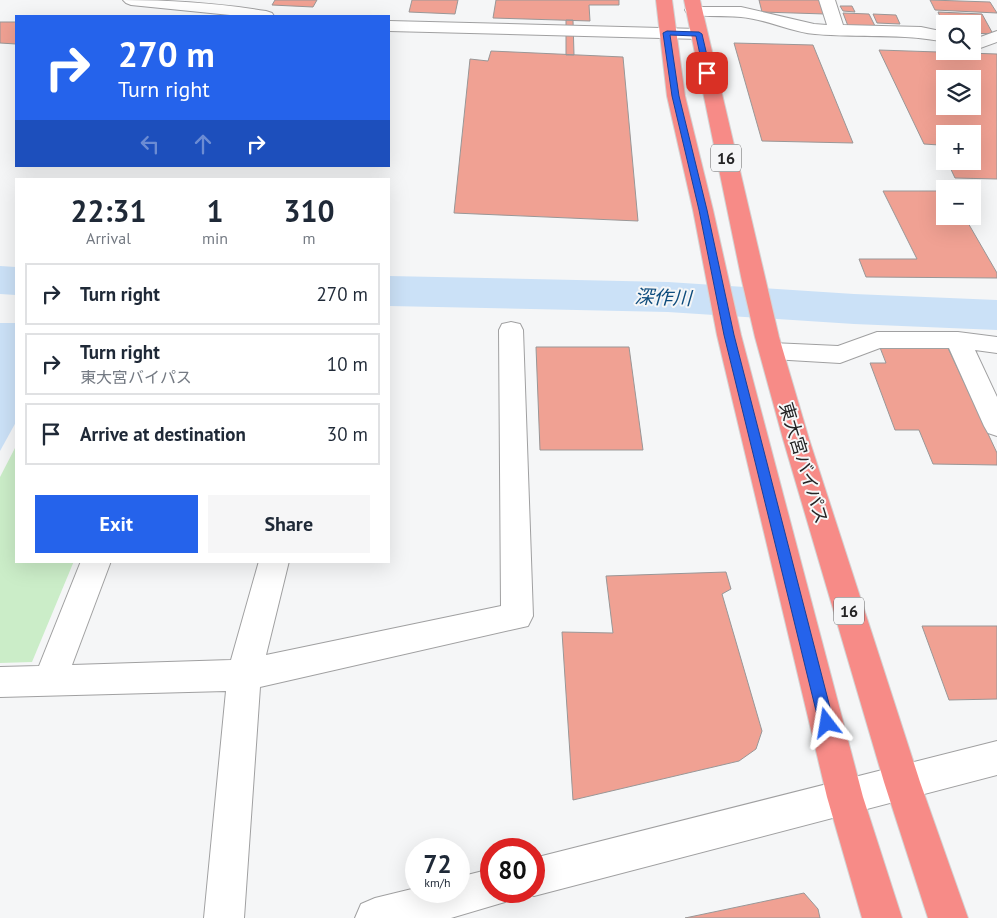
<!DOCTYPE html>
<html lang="en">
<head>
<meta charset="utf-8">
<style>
	:root { --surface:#fff; --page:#f6f6f7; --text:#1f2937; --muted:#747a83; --line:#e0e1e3; --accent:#2563eb }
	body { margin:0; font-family:"PT Sans","Noto Sans JP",sans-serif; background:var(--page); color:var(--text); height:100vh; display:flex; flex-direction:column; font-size:19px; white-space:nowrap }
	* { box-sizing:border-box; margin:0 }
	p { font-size:16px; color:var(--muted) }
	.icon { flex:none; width:28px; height:28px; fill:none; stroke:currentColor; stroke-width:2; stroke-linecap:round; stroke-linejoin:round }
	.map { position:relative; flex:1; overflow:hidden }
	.details { position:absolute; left:15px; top:178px; width:375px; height:385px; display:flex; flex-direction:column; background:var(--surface); border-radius:0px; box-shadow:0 5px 20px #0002 }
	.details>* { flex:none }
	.guide { position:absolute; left:15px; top:15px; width:375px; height:152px; border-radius:0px; box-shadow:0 5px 20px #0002; background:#2563eb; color:#fff; overflow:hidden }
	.fabs { position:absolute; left:936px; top:15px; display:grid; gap:10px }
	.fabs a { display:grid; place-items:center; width:45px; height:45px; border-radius:0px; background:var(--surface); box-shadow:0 5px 20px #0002; font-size:25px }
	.speed { position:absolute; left:405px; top:838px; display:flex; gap:10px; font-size:25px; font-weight:700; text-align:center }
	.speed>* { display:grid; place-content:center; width:65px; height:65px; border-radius:50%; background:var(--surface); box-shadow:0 5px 20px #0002; line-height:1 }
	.speed small { font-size:12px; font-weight:400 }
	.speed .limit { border:8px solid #d22; background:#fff; color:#111 }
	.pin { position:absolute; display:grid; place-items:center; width:42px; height:42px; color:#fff; margin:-21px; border-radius:10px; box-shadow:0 2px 8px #0006 }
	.me { position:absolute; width:55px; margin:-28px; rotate:346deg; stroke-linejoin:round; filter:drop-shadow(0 0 4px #0008) }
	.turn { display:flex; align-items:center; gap:18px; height:105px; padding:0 20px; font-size:22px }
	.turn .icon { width:65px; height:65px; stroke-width:2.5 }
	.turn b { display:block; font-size:35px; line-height:42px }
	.lanes { display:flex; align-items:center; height:48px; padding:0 20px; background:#0003; justify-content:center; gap:25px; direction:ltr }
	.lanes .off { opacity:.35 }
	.eta { display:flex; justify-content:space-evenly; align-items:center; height:85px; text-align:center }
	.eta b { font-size:30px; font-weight:700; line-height:35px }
	.button { display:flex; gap:10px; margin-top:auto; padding:10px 20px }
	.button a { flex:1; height:58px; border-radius:0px; background:var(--accent); color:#fff; font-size:20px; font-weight:700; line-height:58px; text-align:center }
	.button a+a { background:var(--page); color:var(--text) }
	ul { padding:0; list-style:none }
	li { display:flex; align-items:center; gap:15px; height:62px; margin:0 10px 8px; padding:0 10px; border:2px solid var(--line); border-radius:0px }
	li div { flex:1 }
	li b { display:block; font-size:19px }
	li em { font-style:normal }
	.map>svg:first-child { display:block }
</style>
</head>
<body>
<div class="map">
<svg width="997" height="918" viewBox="0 0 997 918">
	<rect width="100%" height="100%" fill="#f5f6f7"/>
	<path fill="#cbedc8" d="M16,446v115h58l-42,101 -32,1v-186z"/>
	<path fill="#cbe1f7" d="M0,323h16v99l-16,29z"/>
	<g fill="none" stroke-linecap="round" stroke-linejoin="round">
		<path fill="#cbe1f7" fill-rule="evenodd" d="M0,266l16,1v28l-16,-1z
			M389,276l279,6 186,12 143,6v30l-143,-6 -186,-12 -279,-6z"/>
	</g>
	<path fill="#f0a193" stroke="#999797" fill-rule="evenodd" d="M275,0h42l-4,7 -41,-2z
		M412,0h46l-3,14 -46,-2z
		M496,0h123v5h-30l1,16 -97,-3z
		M759,0h62l4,14 -63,-2z
		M930,0l60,2 7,11 -62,-3z
		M840,6h12l3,6 -12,-1z
		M938,12l44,2 11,20 -21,-1v-9h-27v4z
		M843,13l26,1 6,12h-27z
		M873,14l23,1 4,9 -23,-1z
		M566,20h7l1,35h-8z
		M0,22h16v22l-16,-1z
		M734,43l79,2 40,98 -91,-2z
		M879,50l118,4v125l-42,-1 -8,-17h25v-27h-27v23l-6,-12 -15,-1zM945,79h27v27h-27z
		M491,51l132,6 15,164 -184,-8 16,-154 18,2z
		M883,191h62v25h19l33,57v5l-131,-1 -7,-18h58z
		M879,345l68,1 50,107v12l-64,-1 -14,-34h-24l-25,-67h16z
		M536,347h93l14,103h-103z
		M726,572l5,17 -9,5 40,137 -6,18 -17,12 -166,39 -11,-168 51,1 -7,-57z
		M922,626h75v73l-48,1z
		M804,893l14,16 2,9h-135z"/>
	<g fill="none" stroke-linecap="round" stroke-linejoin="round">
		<g stroke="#a0a0a1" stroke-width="2">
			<path id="street" d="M819,0h16l8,25 78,2 24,5v10c-43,-9 -86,-4 -130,-8 -25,-2 -49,-15 -74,-17 -18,-2 -36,1 -54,-4l-2,-3 2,-3h54l73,17 13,1z
				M997,31v11l-25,9v-11z
				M511,322l9,2 3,6 10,286 -5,10 -268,61 -16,231h-40l22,-227 -226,6v-30l39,-1 42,-105h30l-39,104 159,-5 28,-99h30l-23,94 235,-49 -2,-276 3,-6z
				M877,332h81l39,5v16l-22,-3 22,47v39l-9,-3 -4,-7 -35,-78h-69l-40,15 -68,-4 -9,-2 -3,-6 3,-6 9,-2 66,3z"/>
		</g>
		<g stroke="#a0a0a1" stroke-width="2">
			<path id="secondary" d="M123,0c51,0 92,3 143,11l6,2 2,3h-34l-109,-11 -5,-2z
				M389,21l310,8 6,2 2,3 -2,3 -6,2 -310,-8z
				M997,741v34l-463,121 -12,-5h12v-33z
				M491,869v22h18l-4,11 -54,16h-96l6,-14 14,-6 41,-10v3h43v-14z"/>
		</g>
		<g stroke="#d3d3d3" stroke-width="2">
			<path id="highway" d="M656,0h16l13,96 28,114 28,125 122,462 39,121h-40l-35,-121 -110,-462 -24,-125 -26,-114z
				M684,0h16l79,337 30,102 111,343 48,136h-40l-44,-136 -101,-343 -28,-102 -13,-56z"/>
		</g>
		<use href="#street" fill="#fff" fill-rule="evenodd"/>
		<use href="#secondary" fill="#fff" fill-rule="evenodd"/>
		<use href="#highway" fill="#f78b87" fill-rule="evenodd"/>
	</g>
	<path fill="#2563eb" stroke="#184099" d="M667,31l32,1 3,2 9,39 -4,2 -3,-2 -8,-37 -26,-1 9,61 28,114 27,125 100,388 -2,5 -5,2 -5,-2 -3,-5 -95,-388 -25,-125 -27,-114 -9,-63z"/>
	<g text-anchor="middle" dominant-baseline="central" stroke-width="4" stroke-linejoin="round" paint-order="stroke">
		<g fill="#f5f6f7" stroke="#626263" stroke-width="1">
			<rect x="711" y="144.5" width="30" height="27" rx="4"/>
			<rect x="834" y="597.5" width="30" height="27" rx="4"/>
		</g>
		<g font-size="16" font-weight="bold" fill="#232324">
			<text x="726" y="158">16</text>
			<text x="849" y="611">16</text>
		</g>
		<g font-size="18" fill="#232324" stroke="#f5f6f7">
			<text transform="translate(804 463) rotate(73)">東大宮バイパス</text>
		</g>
		<g font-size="19" font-style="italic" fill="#0e4c7d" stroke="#f5f6f7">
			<text transform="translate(663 297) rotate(2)">深作川</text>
		</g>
	</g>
</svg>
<div class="fabs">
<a><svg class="icon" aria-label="search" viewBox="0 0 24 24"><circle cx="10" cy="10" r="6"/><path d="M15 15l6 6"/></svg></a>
<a><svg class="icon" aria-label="layers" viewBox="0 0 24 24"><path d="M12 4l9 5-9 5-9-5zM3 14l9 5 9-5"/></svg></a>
<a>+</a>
<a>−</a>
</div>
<div class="speed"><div>72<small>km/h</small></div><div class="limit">80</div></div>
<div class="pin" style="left:707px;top:73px;background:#d93025"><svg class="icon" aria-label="arrive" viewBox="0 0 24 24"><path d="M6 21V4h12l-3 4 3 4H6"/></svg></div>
<svg class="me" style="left:827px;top:723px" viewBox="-20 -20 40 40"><path d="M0-17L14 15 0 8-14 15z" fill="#2563eb" stroke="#fff" stroke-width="4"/></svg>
<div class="guide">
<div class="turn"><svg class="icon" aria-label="right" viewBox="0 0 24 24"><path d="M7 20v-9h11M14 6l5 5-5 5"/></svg><div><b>270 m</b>Turn right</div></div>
<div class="lanes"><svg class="icon off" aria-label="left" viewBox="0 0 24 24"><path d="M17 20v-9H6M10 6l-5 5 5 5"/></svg><svg class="icon off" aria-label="ahead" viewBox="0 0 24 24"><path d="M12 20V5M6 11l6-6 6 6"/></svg><svg class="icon" aria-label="right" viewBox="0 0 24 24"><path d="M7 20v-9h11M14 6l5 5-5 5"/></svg></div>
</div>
<section class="details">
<div class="eta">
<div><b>22:31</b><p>Arrival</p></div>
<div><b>1</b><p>min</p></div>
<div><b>310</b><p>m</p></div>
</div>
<ul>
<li><svg class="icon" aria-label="right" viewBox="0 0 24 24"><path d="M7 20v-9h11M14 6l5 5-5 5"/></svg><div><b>Turn right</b></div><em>270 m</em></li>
<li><svg class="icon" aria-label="right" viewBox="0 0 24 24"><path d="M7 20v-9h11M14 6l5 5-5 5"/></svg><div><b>Turn right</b><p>東大宮バイパス</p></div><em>10 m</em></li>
<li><svg class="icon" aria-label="arrive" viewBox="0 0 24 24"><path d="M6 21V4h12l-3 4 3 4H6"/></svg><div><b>Arrive at destination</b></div><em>30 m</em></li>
</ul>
<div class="button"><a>Exit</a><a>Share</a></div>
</section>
</div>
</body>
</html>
